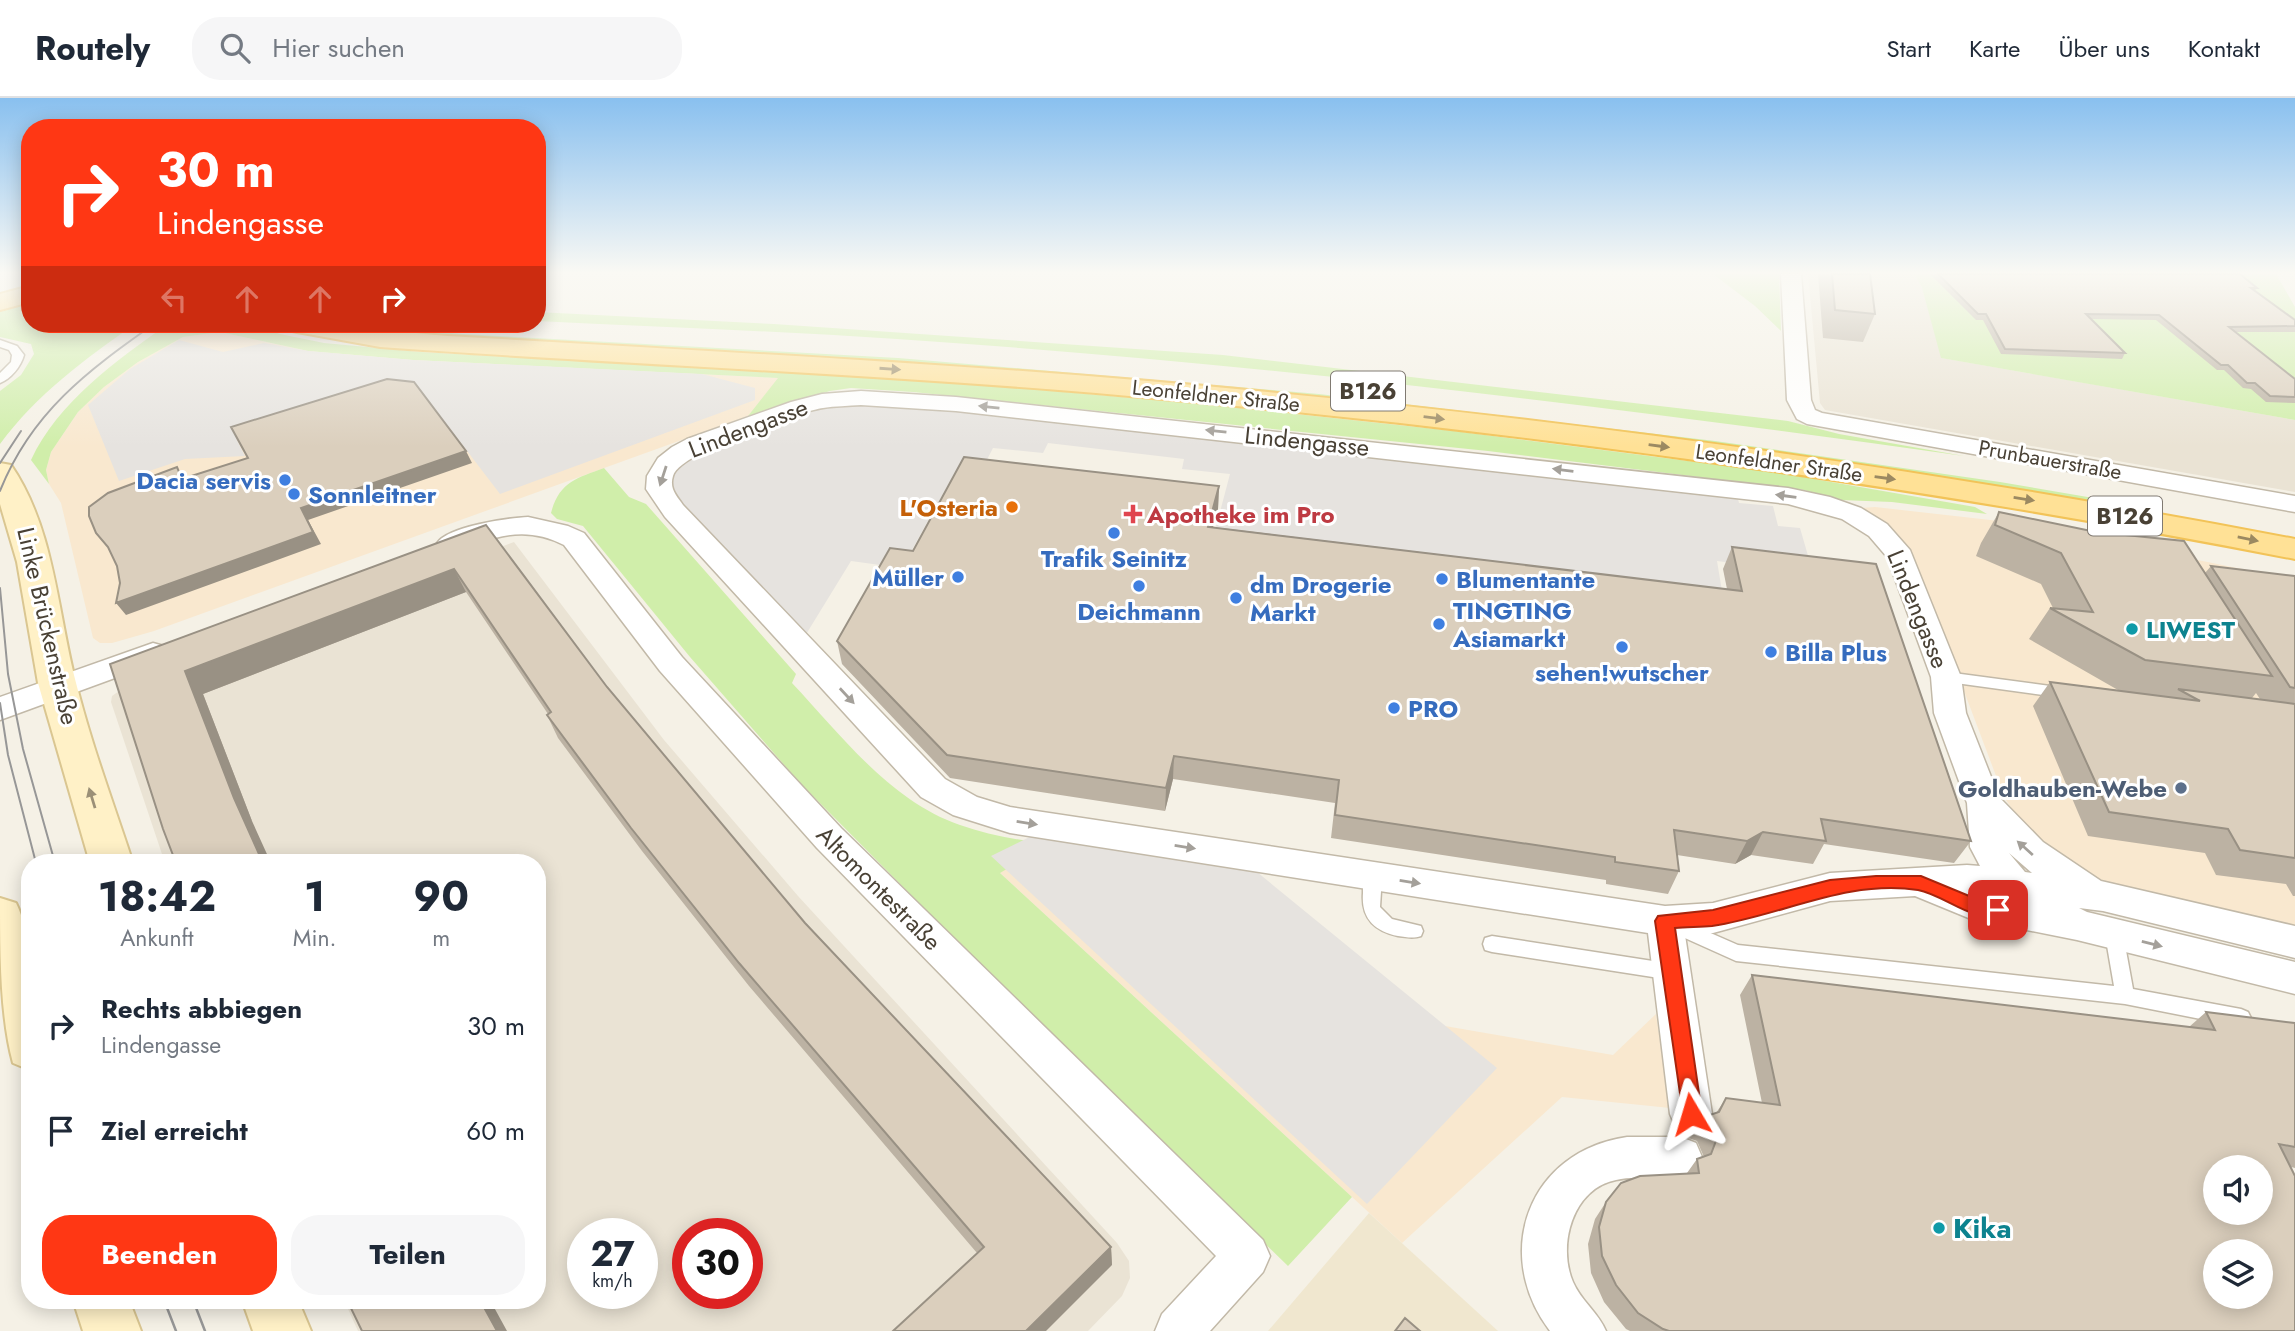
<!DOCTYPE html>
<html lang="de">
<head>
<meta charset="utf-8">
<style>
	:root { --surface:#fff; --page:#f6f6f7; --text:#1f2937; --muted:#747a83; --line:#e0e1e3; --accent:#ff3714 }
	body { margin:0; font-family:Jost,sans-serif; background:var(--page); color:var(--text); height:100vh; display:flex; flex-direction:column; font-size:26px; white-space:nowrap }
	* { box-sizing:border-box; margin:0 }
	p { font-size:23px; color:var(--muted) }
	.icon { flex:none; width:38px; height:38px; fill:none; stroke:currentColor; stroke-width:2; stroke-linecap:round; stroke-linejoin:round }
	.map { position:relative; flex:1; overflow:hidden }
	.side { position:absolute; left:21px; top:756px; width:525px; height:455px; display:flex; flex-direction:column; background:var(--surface); border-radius:28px; box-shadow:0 4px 18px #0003 }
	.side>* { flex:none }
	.banner { position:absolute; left:21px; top:21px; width:525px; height:214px; border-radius:28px; box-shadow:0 4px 18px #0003; background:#ff3714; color:#fff; overflow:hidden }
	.tools { position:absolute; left:2203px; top:1057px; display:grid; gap:14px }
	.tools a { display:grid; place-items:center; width:70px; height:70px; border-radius:50%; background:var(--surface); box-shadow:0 4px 18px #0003; font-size:35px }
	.speed { position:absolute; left:567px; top:1120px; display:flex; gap:14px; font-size:35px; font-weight:700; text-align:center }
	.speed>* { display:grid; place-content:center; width:91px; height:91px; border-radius:50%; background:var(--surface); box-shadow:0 4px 18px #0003; line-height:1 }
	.speed small { font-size:18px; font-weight:400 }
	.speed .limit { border:10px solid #d22; background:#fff; color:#111 }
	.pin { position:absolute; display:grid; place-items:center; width:60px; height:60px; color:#fff; margin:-30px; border-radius:14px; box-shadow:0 4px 10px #0006 }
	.me { position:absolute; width:77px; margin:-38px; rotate:353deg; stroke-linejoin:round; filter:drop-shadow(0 0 5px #0008) }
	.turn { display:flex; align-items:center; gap:24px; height:147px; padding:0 21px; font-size:32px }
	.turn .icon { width:91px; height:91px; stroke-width:2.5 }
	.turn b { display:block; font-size:49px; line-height:60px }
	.lanes { display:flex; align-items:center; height:66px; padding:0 21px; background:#0003; justify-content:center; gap:35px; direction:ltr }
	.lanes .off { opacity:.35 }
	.eta { display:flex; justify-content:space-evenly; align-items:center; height:119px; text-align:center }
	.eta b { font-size:42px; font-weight:700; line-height:49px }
	.button { display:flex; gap:14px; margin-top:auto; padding:14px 21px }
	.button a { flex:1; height:80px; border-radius:28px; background:var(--accent); color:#fff; font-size:28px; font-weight:700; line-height:80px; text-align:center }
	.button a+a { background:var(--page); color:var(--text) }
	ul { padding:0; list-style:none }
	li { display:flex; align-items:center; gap:21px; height:105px; padding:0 21px }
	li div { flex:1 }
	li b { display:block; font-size:26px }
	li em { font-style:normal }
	header { display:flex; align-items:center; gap:42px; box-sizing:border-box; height:98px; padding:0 35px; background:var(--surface); border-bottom:2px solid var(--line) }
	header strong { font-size:33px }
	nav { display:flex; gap:38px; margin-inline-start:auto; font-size:24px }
	.search { width:490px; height:63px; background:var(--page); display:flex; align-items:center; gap:18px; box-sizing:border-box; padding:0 24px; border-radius:28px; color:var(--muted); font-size:26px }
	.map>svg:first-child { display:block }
</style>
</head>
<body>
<header>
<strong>Routely</strong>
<div class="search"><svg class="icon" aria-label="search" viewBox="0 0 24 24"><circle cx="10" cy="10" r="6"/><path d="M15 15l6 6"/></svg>Hier suchen</div>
<nav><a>Start</a><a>Karte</a><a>Über uns</a><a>Kontakt</a></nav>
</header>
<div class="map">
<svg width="2295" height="1233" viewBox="0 0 2295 1233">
	<rect width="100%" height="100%" fill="#f5f1e6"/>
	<path fill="#eae3d4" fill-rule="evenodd" d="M1808,176h107l7,14 20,70 353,62v72l-470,-82 -5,-7z
		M514,444l150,198 134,156 319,347 12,18 1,17 -8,18 -34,35h-730l-14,-31h193v-437h-372l-54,-161 1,-6 7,-5zM583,1136h59v59h-59zM688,1136h59v59h-59z"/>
	<path fill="#f9e8cf" d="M220,234l88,19 105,9 366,18 -31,38 -594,215 -42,12h-12l-7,-5 -32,-135 -12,-19 -3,-14 5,-18 27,-40 26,-25 34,-25 45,-25z
		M1875,409l142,16 278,57v350l-185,-46 -27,-13 -38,-25 -25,-25 -16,-24 -94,-249 -26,-26 -23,-14z
		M1049,746l367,177 197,34 43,-41 14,94 -108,-11 -160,146 -403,-371z"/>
	<path fill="#f0e7cf" d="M1369,1115l129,118h-230z"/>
	<path fill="#d0eeaa" d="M1713,176h66l2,57 -26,-25z
		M1915,176h361l19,33v113l-354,-62 -19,-70z
		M30,204v22h105c-50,35 -98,70 -135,120v-53l21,-16 13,-21 -3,-10 -31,-7v-28z
		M537,214l237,12 449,31 565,66 51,13 125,22c-354,-50 -710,-93 -1067,-117 -120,-8 -240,-12 -360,-18z
		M168,226h83l29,10 44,9 97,9 510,28 291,26 232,25 320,41 201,35 12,7 -95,-12 -51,-2 -37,-10 -316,-39 -575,-59 -62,-4 -21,3 -82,25 30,-38 -365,-18 -105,-9 -88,-19 -37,5 -45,25 -34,25 -26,25 -27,40 -5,18 3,14 -18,-24c27,-58 86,-100 137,-136z
		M340,226l123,10 435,24 421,36 396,47 285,41 152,26 2,5 -342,-55 -493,-61 -365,-32 -485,-28z
		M604,370l25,29 17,7 150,170 -4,9c49,52 98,118 168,142 28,10 59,15 89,19l-49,29 352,324 -64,69 -202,-195 -286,-288 -110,-126 -107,-131 -26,-7 -6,-6c8,-31 26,-35 53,-45z"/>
	<path fill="#e6e3df" d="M179,242l44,12 41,-9 44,8 105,9 289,14 53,14v12l-255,94 -78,-102 -29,-3 -157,49 9,18 -60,3 -66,22 -31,-76 42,-36z
		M857,305l67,2 813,90 2,8 34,3 5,20 22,2 13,45 -96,-12 8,48 -514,-63 19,-72 -48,-5 2,-10 -136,-16 -5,10 -50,-5 -14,27 -24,-3 -53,96 -51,-7 -46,75 -135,-142 1,-19 7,-10 32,-20 91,-33z
		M1068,720l162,32 267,218 -130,136 -376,-348z"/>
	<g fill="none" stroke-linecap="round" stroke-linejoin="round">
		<g stroke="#c2b9a8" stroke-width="3">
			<path id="lane" d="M0,242l17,6 7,9c-3,11 -13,24 -24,28v-10l11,-11 1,-7 -3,-5 -9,-3z
				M1946,574l119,16 8,5 -8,5 -124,-17 -3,-4 3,-4z
				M1373,771l6,2 3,5 -2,31 12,12 29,7 2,5 -2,5c-8,3 -15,1 -23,0 -24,-5 -37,-18 -35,-43 0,-8 0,-15 4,-22z
				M1674,819l64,28 376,41 -9,-52 2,-5 7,-3 7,3 2,5 10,55 108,20 7,3 3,6 -3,6 -7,3 -116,-23 -389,-43 -69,-31 -2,-5 2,-5z
				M1492,838l180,28 7,2 3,6 -3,6 -7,2 -180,-28 -7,-2 -2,-6 2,-6z"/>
		</g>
		<g stroke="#c2b9a8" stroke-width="3">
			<path id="street" d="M1781,176h20l10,126 4,10 7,3 473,83v16l-488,-88 -10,-5 -10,-19z
				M861,293l95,6 832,91 42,9 31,11 26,16 23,26 51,127 5,36 33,84 44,45 58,39 194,45v32l-192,-47 -24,-3 8,4 208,50v32l-218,-54 -106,-21 -56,-23 -85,5 -117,32 -28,2 27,179 -6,14 -15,5 -15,-5 -6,-14 -22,-181 -638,-100 -57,-18 -32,-18 -256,-280 -19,-28 1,-13 11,-18 14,-11 15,-8 104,-37 31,-8zM861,307l95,6 832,93 54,15 27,17 18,21 44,120 3,36 33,90 3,44 10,19 -13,-1 -137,8 -117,30 -48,3 -655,-99 -33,-10 -32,-18 -262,-274c-6,-9 -14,-16 -10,-29 6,-23 124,-64 150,-68 12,-2 25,-2 38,-3zM2009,755l23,20 -7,-1z
				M528,419l40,9 16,7 98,124 159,171 422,412 7,16 -7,16 -53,59h-55l7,-17 54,-58 -399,-408 -157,-177 -96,-126c-29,-15 -55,-13 -85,-2 -13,4 -24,9 -38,6l-4,-6c12,-17 71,-25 91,-26z
				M153,545l11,3 4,7 -4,7 -164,60v-23z
				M1627,1039h54l15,6 6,14 -6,14c-25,11 -53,3 -80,9 -43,8 -59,65 -43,102 8,19 25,30 33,49h-56c-59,-78 -21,-180 77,-194z"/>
		</g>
		<g stroke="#dac691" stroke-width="4">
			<path id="secondary" d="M0,365l11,2c43,63 46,143 64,214 15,62 38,123 58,184h-43l-52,-180 -21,-121 -17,-58z
				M0,800l16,5c23,47 14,115 14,167l-17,-7c-13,-47 -13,-114 -13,-165z
				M73,1202h56l12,31h-58z
				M242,1202h56l13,31h-58z"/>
		</g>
		<g stroke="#f2c358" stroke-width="4">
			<path id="primary" d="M30,188v16l-30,8v-16z
				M284,226c54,-3 109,8 164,12 273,16 547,29 820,56 345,33 687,82 1027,147v20c-397,-77 -796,-131 -1199,-166 -239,-20 -478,-29 -716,-46l-83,-15 -9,-2z"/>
		</g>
		<use href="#lane" fill="#fff" fill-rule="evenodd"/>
		<use href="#street" fill="#fff" fill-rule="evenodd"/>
		<use href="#secondary" fill="#fff1c7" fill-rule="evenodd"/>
		<use href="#primary" fill="#ffe196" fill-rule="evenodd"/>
		<path stroke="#979797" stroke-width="2" d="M0,365l21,-32
			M0,393c31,-78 87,-120 154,-167
			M0,490l8,86 15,75 32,114
			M0,605l8,52 28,108"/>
		<path stroke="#979797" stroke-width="2.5" d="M164,1202l12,31
			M193,1202l12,31"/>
	</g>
	<path fill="#bcb2a3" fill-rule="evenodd" d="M1818,176h52l5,40 -12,28 -40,-4z
		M1930,176h310l17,14 -2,3 40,29v12h-59l59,47v24l-29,-1 -15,-13 -8,-1 -19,-18h-7l-61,-50 -65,-1 34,34 -3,6 -121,-5 -18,-34h-7z
		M1219,388l-1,23 -5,18 514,62 -4,-20 9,-22 239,294 -17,22 -130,-19 -11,20 -62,-9 -16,9 -58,-9 2,16 -11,23 -62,-10v-4l-275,-42 4,-35 -162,-24 -8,32 -215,-33 -108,-114 -5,-23 76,-90z
		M1999,414l206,61 6,-7 84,10v320h-2l-7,-12 -70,-9 -11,-22 -117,-17 -55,-130 17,-24 68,8 -89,-51 21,-31h3l-12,-24 -65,-28 5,-13zM2256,595l4,6 -8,-1z
		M486,427l121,162 198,236 306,324 1,18 -135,-12 -228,-267 -107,-135 -84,-113 -11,-23 1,-1 -82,-122 -263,102 49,127 -142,-157z
		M1752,877l437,52 17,-15 89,11v145l-4,-1 4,164h-665l-4,-2 -22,-27 -13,-29 -3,-29 7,-25 11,-17 81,-29 10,-14 7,-2 -7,-16 -20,-7v-3l12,-18 15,4 12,-4 10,-15 36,5 -22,-108z"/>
	<path fill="#999184" d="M466,353l6,12 -164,57 13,24 -195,71 -10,-12 185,-95z
		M1219,388l-1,23 -11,40 1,-22z
		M454,471l12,23 -263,102 49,127 19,42h-8l-29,-65 -49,-127z
		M1174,658l-1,23 -8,32 1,-23z
		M1763,734l-12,23 -16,9 12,-23z
		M1111,1149l1,18 -66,66h-20z
		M480,1202h10l17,31h-10z"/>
	<path fill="#dbcfbd" stroke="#999184" stroke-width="2" fill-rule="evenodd" d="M1832,176h38l5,40 -40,-4z
		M1938,176h302l17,14h-6l44,32v6l-66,1 66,52v18l-25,-1 -15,-13h-8l-19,-18h-7l-62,-50 -73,-1 39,39 -120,-4 -19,-35h-8z
		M387,281l27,3 52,69 -165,57 12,24 -197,71 4,-20 -3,-17 -9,-19 -12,-14 -7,-17v-9l19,-14 69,-26 5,12 66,-21 -17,-31z
		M964,359l255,29 -11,41 534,64 -10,-44 144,17 95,277 -150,-22 5,22 -63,-9 -16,9 -73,-11 5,41 -64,-9v-5l-280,-42 4,-35 -165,-24 -8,32 -219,-33 -110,-114 53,-93 23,3z
		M1999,414l97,20 88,9 88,135 -127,-16 -95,-52 43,4 -32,-59 -66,-28z
		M486,427l121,162 198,236 306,324 -85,84h-133l91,-84 -245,-284 -108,-135 -84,-113 4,-3 -97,-143 -269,102 49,127 29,65h-87l-13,-34 -53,-165z
		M2211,468l84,10v112l-5,-1z
		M2050,584l150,19 -22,-12 117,15v154l-55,-8 -12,-21 -119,-17z
		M1752,877l463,55 -9,-18 89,11v124l-16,-3 16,32v155h-626l-6,-2 -25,-16 -22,-28 -14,-29 -3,-29 7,-25 15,-19 19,-7 59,-3 -2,-14 14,-5 6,-16 -8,-16 -20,-6v-3l15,4 15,-5 7,-14 54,7zM2216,1069h45v46h-45zM2216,1153h45v46h-45z
		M347,1202h133l17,31h-135z
		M1405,1220l15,13h-25z"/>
	<defs><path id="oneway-solid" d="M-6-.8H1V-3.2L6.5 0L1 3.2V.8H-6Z" transform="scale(1.75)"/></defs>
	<g fill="#9b8961">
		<use href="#oneway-solid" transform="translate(890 271) rotate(4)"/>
		<use href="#oneway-solid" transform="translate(1434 320) rotate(7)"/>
		<use href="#oneway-solid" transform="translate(1659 348) rotate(8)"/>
		<use href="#oneway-solid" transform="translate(1885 380) rotate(8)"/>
		<use href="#oneway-solid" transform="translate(2024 401) rotate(9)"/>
		<use href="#oneway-solid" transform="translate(2248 441) rotate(11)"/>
	</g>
	<g fill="#a4a09a">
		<use href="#oneway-solid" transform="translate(989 309) rotate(-174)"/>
		<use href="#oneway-solid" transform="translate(1216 333) rotate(-174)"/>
		<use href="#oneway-solid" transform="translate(1563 372) rotate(-173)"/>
		<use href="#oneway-solid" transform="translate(663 378) rotate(108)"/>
		<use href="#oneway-solid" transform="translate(1786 398) rotate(-172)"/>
		<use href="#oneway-solid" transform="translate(847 598) rotate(47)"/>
		<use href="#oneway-solid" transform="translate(1027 725) rotate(9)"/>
		<use href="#oneway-solid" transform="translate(1185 749) rotate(9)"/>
		<use href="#oneway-solid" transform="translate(2025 750) rotate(-138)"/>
		<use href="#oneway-solid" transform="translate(1410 784) rotate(9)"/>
		<use href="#oneway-solid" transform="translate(2152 846) rotate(14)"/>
	</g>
	<use fill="#9b9077" href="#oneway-solid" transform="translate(92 700) rotate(-107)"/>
	<linearGradient id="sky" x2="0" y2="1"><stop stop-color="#89c0ef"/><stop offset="0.5" stop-color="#faf9f4"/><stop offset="1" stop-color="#faf9f4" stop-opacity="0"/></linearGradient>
	<rect width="2295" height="349" fill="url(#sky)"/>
	<path fill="#ff3714" stroke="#a6240d" stroke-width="2" d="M1876,778h45l53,22 30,6 3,6 -3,5c-29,10 -59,-20 -86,-25 -72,-11 -137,26 -206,36 -12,1 -25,1 -37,2l27,186 -3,7 -8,3 -7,-3 -29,-200 3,-5 55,-6 117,-30z"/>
	<g fill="#3f7fe0" stroke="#fff" stroke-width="2.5">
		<circle cx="285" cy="382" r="7"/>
		<circle cx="294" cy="396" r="7"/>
		<circle cx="1114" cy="435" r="7"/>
		<circle cx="958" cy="479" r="7"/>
		<circle cx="1442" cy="481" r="7"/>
		<circle cx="1139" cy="488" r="7"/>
		<circle cx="1236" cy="500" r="7"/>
		<circle cx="1439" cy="526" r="7"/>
		<circle cx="1622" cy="549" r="7"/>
		<circle cx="1771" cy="554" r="7"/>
		<circle cx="1394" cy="610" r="7"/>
	</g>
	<circle fill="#e8710a" stroke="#fff" stroke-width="2.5" cx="1012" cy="409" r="7"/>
	<path fill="#e0444e" stroke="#fff" stroke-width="2.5" d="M1129.5 405.5h7v7h7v7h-7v7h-7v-7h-7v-7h7z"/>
	<g fill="#0f9aa8" stroke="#fff" stroke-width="2.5">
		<circle cx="2132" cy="531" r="7"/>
		<circle cx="1939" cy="1130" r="7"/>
	</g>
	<circle fill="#5c6f8a" stroke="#fff" stroke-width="2.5" cx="2181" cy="690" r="7"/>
	<g text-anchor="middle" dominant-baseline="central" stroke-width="6" stroke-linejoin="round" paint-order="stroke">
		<g font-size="21" fill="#494135" stroke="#fff">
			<text transform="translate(1216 298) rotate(6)">Leonfeldner Straße</text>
			<text transform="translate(2050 362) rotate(10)">Prunbauerstraße</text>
			<text transform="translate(1779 365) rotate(8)">Leonfeldner Straße</text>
		</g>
		<g fill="#fff" stroke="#807a72" stroke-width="2">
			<rect x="1331" y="273.5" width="74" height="39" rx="5"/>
			<rect x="2088" y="398.5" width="74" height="39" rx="5"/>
		</g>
		<g font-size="23" font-weight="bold" fill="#494135">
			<text x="1368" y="293">B126</text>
			<text x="2125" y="418">B126</text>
		</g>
		<g font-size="24" fill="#494135" stroke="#fff">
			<text transform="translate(748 330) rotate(-21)">Lindengasse</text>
			<text transform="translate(1307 343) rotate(6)">Lindengasse</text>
			<text transform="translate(1918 511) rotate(68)">Lindengasse</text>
			<text transform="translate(48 528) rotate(77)">Linke Brückenstraße</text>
			<text transform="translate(879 790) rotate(45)">Altomontestraße</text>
		</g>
		<g font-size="24" font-weight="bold" fill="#366cbe" stroke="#fff" text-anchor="start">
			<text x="271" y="382" text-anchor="end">Dacia servis</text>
			<text x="308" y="396">Sonnleitner</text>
			<text x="1114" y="460" text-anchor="middle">Trafik Seinitz</text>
			<text x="944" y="479" text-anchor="end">Müller</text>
			<text x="1456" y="481">Blumentante</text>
			<text x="1250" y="486">dm Drogerie<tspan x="1250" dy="28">Markt</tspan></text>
			<text x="1453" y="512">TINGTING<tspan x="1453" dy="28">Asiamarkt</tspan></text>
			<text x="1139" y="513" text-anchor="middle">Deichmann</text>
			<text x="1785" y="554">Billa Plus</text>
			<text x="1622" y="574" text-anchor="middle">sehen!wutscher</text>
			<text x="1408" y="610">PRO</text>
		</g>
		<g font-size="24" font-weight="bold" fill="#c56008" stroke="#fff" text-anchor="end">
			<text x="998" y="409">L'Osteria</text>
		</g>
		<g font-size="24" font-weight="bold" fill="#be3a42" stroke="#fff" text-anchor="start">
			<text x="1147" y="416">Apotheke im Pro</text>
		</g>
		<g font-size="24" font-weight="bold" fill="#0d838f" stroke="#fff" text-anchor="start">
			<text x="2146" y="531">LIWEST</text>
		</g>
		<g font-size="24" font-weight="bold" fill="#4e5e75" stroke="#fff" text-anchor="end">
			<text x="2167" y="690">Goldhauben-Webe</text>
		</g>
		<g font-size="28" font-weight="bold" fill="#0d838f" stroke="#fff" text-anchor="start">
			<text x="1953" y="1130">Kika</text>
		</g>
	</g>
</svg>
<div class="tools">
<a><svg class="icon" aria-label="sound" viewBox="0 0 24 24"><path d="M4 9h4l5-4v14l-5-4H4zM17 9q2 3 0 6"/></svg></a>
<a><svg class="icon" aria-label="layers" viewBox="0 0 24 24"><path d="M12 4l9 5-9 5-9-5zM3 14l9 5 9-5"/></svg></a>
</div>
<div class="speed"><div>27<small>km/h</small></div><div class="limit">30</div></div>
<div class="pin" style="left:1998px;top:812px;background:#d93025"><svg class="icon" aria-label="arrive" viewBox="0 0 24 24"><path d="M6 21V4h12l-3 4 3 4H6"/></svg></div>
<svg class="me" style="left:1691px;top:1016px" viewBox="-20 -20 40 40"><path d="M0-17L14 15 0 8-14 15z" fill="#ff3714" stroke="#fff" stroke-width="4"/></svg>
<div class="banner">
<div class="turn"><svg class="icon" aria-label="right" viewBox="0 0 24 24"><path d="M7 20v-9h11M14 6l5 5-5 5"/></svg><div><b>30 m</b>Lindengasse</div></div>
<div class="lanes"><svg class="icon off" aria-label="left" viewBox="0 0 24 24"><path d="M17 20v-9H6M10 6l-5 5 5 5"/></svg><svg class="icon off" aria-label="ahead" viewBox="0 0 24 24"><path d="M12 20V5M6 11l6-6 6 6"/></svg><svg class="icon off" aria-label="ahead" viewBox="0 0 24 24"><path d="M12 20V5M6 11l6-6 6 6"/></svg><svg class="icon" aria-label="right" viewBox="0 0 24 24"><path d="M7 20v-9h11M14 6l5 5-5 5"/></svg></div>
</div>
<section class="side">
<div class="eta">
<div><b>18:42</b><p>Ankunft</p></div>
<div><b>1</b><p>Min.</p></div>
<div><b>90</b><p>m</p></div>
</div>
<ul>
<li><svg class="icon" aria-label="right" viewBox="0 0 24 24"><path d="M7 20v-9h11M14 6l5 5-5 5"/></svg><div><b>Rechts abbiegen</b><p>Lindengasse</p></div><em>30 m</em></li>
<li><svg class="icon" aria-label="arrive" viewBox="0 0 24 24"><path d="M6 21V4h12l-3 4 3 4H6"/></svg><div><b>Ziel erreicht</b></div><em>60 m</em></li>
</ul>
<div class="button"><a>Beenden</a><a>Teilen</a></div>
</section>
</div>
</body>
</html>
